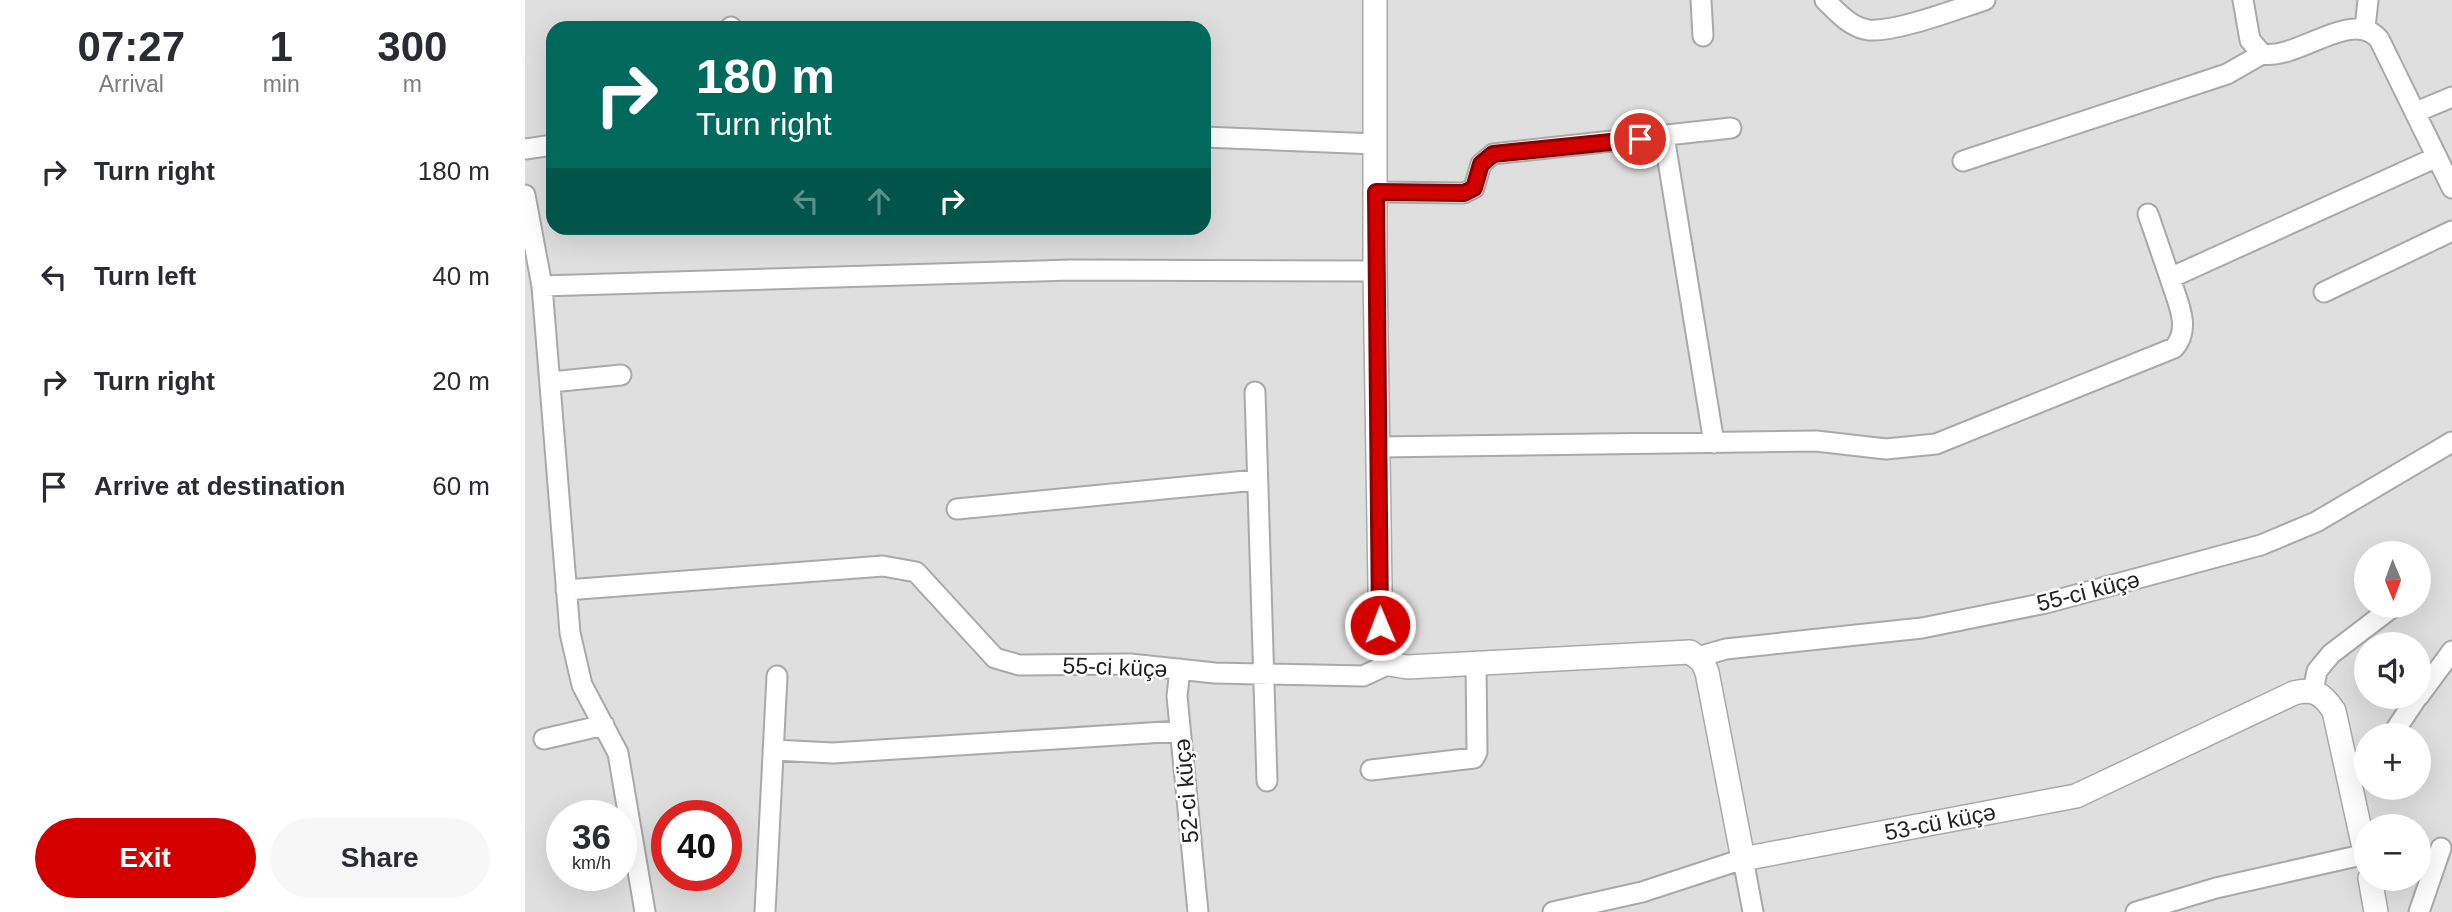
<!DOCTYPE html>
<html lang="en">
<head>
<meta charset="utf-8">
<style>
	:root { --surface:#fff; --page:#f7f7f7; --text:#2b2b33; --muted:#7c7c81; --accent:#d40000 }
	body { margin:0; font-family:Helvetica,sans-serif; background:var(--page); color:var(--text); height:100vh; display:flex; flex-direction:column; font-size:26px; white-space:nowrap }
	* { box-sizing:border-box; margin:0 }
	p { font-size:23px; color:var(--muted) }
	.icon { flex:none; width:38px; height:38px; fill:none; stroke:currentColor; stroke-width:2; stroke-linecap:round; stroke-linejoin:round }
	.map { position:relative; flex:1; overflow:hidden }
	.sheet { display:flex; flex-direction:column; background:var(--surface); width:525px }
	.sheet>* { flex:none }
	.banner { position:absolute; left:21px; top:21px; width:665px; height:214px; border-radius:21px; box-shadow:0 7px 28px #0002; background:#00695c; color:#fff; overflow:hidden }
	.needle { width:46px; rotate:179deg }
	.tools { position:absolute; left:1829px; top:541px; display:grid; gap:14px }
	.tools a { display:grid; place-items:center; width:77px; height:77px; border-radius:50%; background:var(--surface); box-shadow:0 7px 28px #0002; font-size:35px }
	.speed { position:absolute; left:21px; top:800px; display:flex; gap:14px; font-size:35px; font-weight:700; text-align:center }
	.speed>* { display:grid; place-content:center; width:91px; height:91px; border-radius:50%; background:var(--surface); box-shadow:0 7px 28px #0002; line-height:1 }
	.speed small { font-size:18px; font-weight:400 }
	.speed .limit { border:10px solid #d22; background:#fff; color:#111 }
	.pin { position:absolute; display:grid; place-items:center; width:60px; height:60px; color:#fff; margin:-30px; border:4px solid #fff; border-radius:50%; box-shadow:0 2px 7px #0007 }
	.me { position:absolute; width:77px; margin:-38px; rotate:359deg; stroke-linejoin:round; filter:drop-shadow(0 0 5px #0008) }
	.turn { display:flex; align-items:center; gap:24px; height:147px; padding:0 35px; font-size:32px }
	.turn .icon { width:91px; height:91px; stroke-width:2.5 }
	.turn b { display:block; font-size:49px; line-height:60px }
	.lanes { display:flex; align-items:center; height:66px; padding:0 35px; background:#0003; justify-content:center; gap:35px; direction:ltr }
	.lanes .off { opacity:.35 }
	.eta { display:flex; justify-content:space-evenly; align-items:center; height:119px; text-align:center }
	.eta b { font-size:42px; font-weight:600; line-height:49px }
	.action { display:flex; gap:14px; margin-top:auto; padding:14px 35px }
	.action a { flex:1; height:80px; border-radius:42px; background:var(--accent); color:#fff; font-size:28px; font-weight:600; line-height:80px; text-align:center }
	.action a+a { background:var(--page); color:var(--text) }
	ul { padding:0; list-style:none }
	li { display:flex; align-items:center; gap:21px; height:105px; padding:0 35px }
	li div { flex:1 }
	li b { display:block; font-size:26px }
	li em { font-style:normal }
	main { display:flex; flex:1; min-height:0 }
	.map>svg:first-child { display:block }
</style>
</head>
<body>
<main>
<section class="sheet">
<div class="eta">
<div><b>07:27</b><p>Arrival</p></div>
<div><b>1</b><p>min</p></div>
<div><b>300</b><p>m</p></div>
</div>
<ul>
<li><svg class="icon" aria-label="right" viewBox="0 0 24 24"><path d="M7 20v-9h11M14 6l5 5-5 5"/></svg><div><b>Turn right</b></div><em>180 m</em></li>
<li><svg class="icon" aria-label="left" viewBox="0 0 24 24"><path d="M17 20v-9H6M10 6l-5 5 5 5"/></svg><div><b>Turn left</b></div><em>40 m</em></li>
<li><svg class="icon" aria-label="right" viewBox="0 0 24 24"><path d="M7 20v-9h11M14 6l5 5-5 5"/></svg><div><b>Turn right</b></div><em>20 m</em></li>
<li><svg class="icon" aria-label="arrive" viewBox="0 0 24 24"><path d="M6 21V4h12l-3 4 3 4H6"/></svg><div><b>Arrive at destination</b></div><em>60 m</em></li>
</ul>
<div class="action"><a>Exit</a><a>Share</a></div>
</section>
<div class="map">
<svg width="1927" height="912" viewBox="0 0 1927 912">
	<rect width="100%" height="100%" fill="#f2efe9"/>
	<path fill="#e0dfdf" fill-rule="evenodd" d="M0,0h1927v912h-1927zM28,28h651v200h-651zM1841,553h53v53h-53zM1841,644h53v52h-53zM1841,735h53v53h-53zM37,816h59v59h-59zM142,816h59v59h-59zM1841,826h53v52h-53z"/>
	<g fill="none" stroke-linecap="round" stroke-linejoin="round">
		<g stroke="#a9a9a9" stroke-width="23">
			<path id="minor" d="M1176,0l2,36
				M1300,0c12,12 26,28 44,30 28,2 88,-21 116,-30
				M1718,0l7,40 12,14c37,6 89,-46 117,-15l73,149
				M206,27v1
				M1840,28l3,-28
				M1891,112l36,-15
				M1139,136l50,307
				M679,137l172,7
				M0,149l28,-4
				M1438,161l264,-87 35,-20
				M851,192l88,1 10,-5 7,-24 12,-10 238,-26
				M0,195l17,91 28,347 12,52 36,68 27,159
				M1623,214l22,64
				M17,286l528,-16 305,1
				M1799,292l128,-61
				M26,382l70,-7
				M730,392l12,389
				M853,447l438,-6 70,8 50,-5 238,-96c18,-20 3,-47 -4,-70l267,-121
				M432,509l299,-29
				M41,590l317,-24 33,6 79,86 24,7 111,-1 85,9 148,3 26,-12
				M1173,657l28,-8 196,-21 124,-25 215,-58 55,-23 136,-80
				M655,669l-3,27 21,216
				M1788,691l4,-20 14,-17 63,-48
				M1894,696l33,-45
				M1867,735l26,-39
				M19,739l60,-14
				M248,750l60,3 347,-22
				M846,770l103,-12 3,-6 -1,-89
				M1824,777l17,-7
				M240,912l12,-236
				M1028,912l89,-20 101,-33 10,53
				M1611,912l80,-24 150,-34
				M1894,912l22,-64"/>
		</g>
		<g stroke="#a9a9a9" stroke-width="26">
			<path id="tertiary" d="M850,0v271l6,379 8,14 18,3 283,-15 12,9 5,11 36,187 333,-63 218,-103c20,-5 29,1 40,18l32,146
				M1845,878l6,34"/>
		</g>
		<use href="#minor" stroke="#fff" stroke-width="19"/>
		<use href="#tertiary" stroke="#fff" stroke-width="23"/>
	</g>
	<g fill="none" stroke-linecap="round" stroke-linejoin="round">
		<g stroke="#8a0000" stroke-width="18">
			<path id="route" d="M855,625l-4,-433 88,1 10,-5 7,-24 12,-10 147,-15"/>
		</g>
		<use href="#route" stroke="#d40000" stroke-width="12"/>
	</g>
	<g text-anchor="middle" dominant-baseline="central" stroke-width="5" stroke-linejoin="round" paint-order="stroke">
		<g font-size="23" fill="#222" stroke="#fff">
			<text transform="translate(1563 591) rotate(-14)">55-ci küçə</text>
			<text transform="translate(590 667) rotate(2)">55-ci küçə</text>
			<text transform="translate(661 791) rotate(-95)">52-ci küçə</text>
			<text transform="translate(1415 822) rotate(-11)">53-cü küçə</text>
		</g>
	</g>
</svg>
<div class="tools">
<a><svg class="needle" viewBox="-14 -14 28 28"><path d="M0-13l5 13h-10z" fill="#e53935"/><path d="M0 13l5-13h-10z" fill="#7c7c81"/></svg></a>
<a><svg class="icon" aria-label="sound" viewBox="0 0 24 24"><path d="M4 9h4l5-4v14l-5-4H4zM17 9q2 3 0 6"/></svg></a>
<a>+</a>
<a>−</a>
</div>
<div class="speed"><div>36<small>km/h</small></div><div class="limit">40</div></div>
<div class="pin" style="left:1115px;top:139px;background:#d93025"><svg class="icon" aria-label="arrive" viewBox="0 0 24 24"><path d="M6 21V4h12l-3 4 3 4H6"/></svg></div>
<svg class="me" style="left:855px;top:625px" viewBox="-20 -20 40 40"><circle r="17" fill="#d40000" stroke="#fff" stroke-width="3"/><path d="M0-11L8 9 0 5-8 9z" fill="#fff"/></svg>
<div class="banner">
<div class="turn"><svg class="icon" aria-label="right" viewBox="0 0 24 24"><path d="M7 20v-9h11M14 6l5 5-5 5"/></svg><div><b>180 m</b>Turn right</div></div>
<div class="lanes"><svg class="icon off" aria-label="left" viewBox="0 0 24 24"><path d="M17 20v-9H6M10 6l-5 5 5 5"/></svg><svg class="icon off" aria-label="ahead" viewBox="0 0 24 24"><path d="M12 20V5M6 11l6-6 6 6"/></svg><svg class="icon" aria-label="right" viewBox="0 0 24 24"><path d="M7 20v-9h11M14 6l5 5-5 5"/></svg></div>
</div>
</div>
</main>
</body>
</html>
